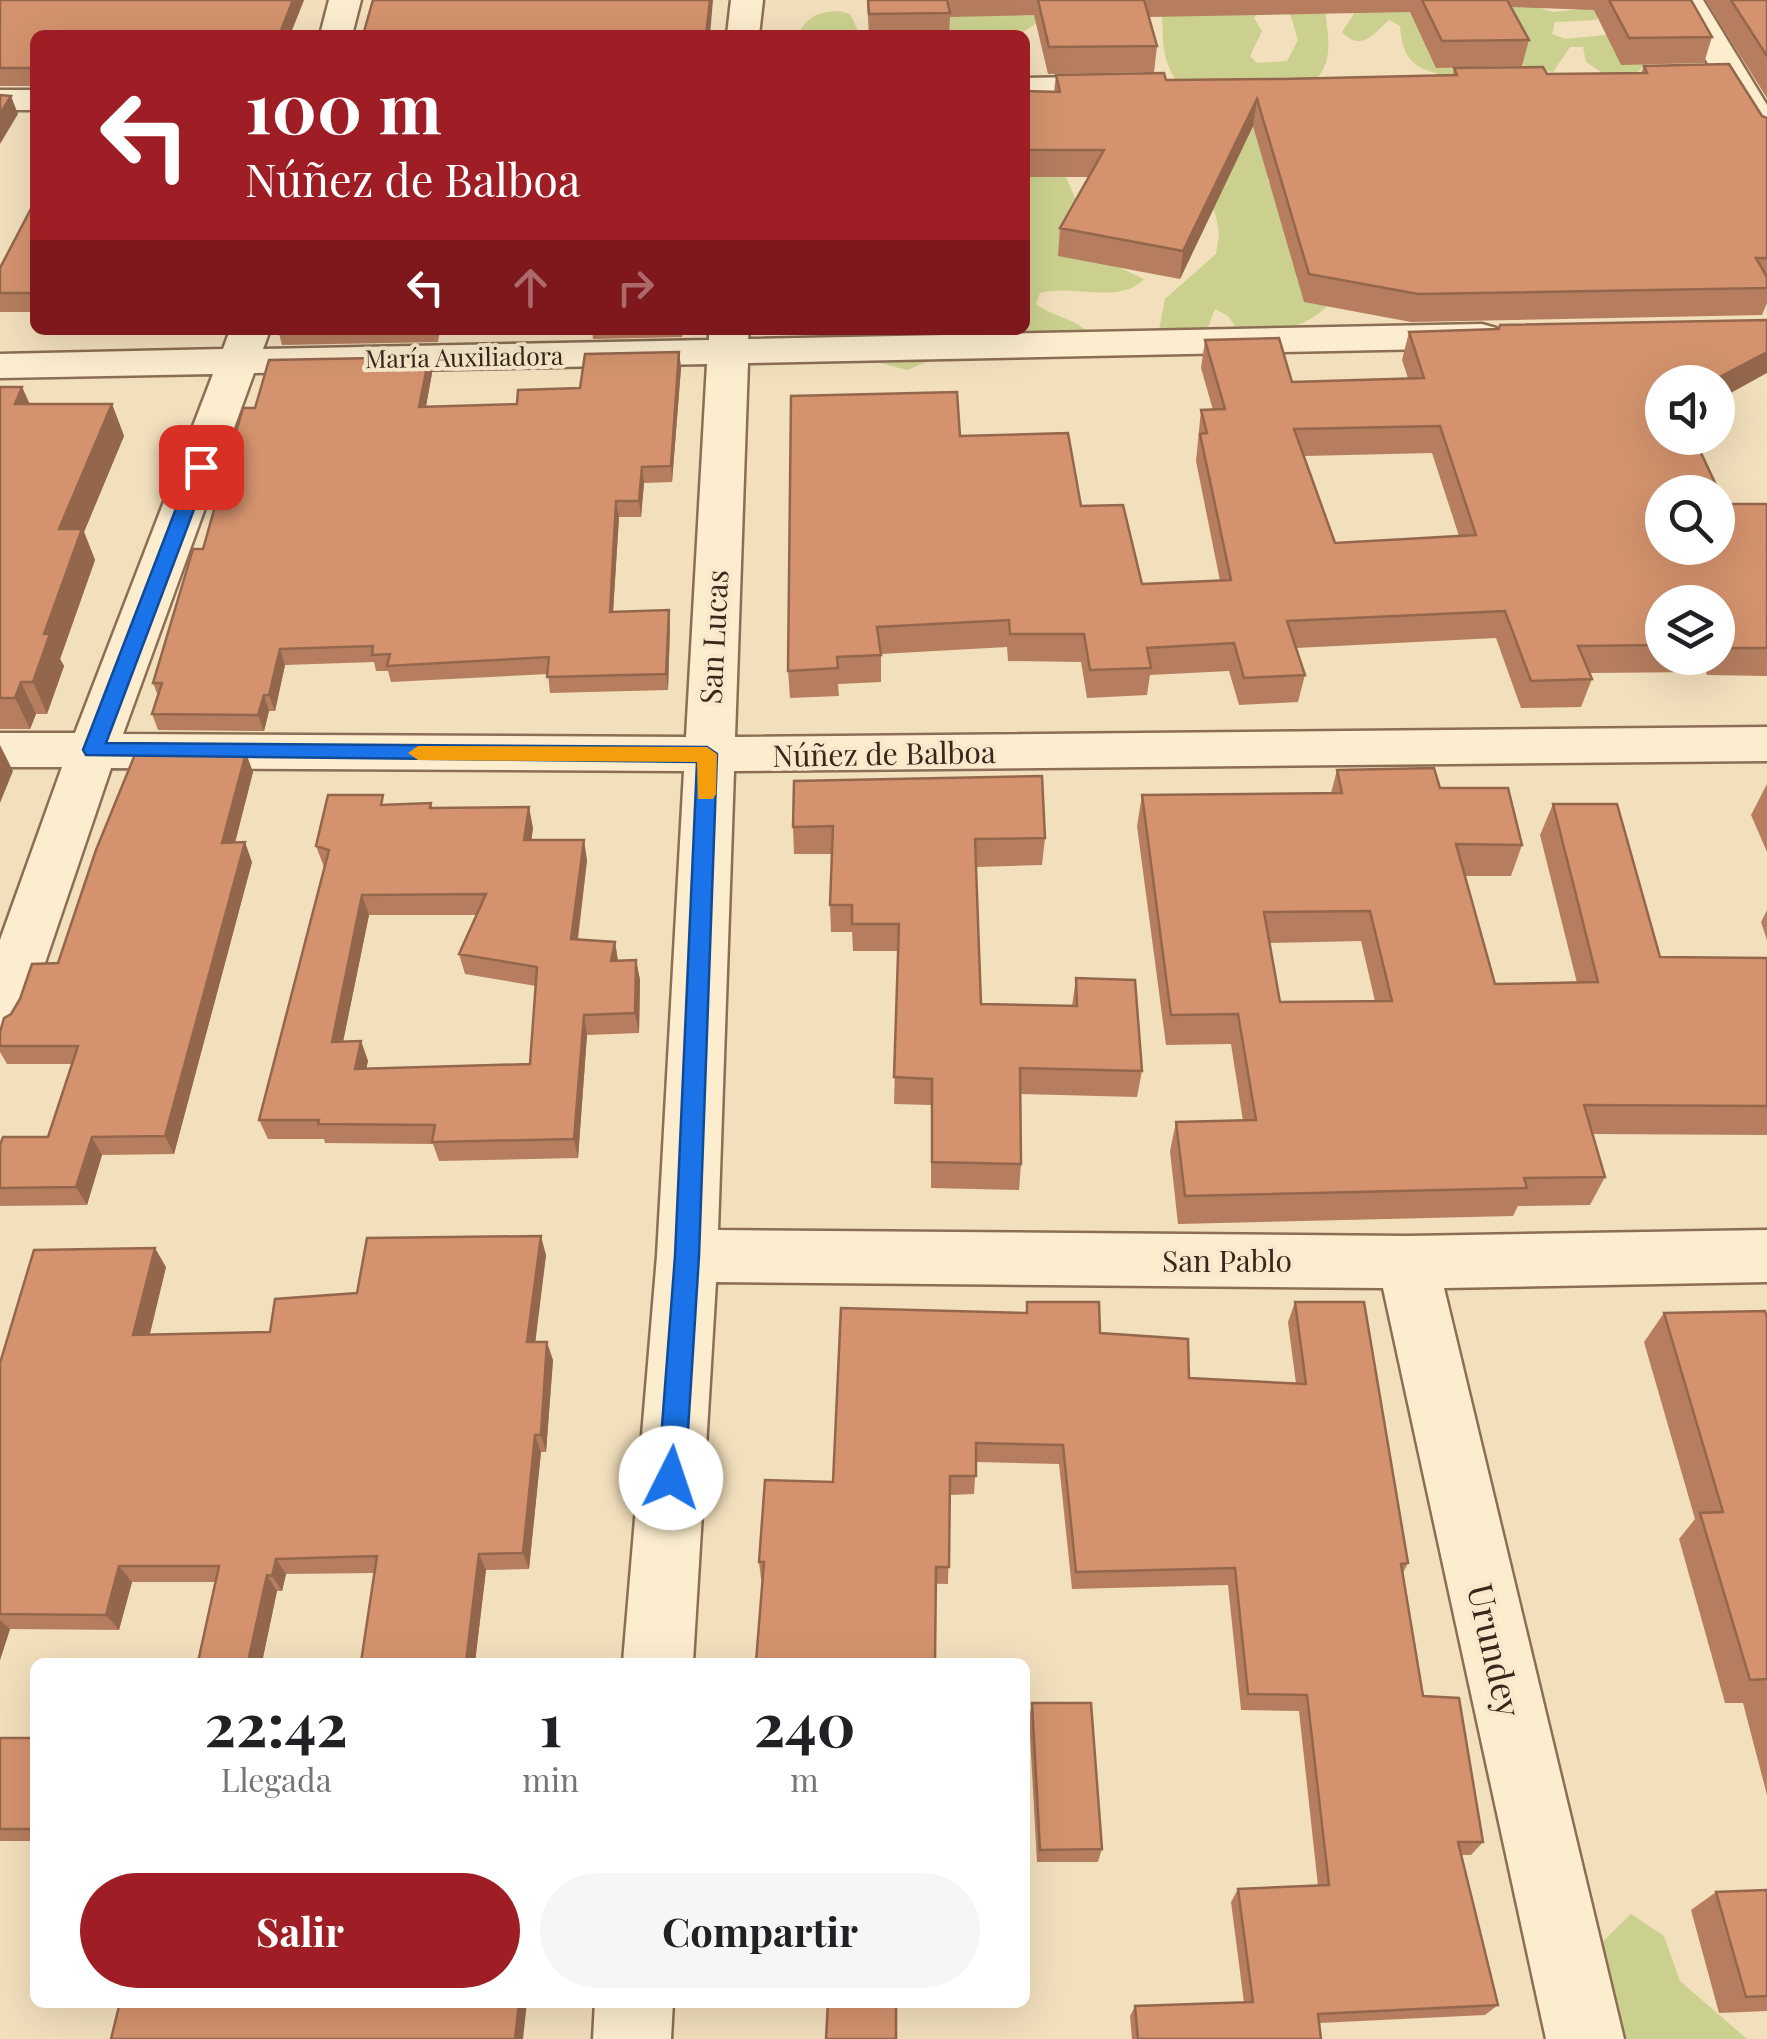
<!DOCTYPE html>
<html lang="es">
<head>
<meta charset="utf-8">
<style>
	:root { --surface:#fff; --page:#f6f6f6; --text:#202124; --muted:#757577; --accent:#9f1e25 }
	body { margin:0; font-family:"Playfair Display",serif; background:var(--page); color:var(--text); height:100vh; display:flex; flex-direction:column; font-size:38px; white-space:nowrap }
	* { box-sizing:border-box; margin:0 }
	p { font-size:32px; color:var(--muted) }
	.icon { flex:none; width:55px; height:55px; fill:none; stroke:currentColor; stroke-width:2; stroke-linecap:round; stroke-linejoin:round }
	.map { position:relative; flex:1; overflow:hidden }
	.sheet { position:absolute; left:30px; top:1658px; width:1000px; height:350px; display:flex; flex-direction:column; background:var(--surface); border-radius:15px; box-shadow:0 10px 40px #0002 }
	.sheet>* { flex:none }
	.guide { position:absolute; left:30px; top:30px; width:1000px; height:305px; border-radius:15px; box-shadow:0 10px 40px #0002; background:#9f1e25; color:#fff; overflow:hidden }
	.buttons { position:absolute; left:1645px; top:365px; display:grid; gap:20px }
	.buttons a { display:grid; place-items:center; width:90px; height:90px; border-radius:50%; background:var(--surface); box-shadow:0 10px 40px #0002; font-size:50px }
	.pin { position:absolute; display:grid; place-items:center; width:85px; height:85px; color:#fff; margin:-42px; border-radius:20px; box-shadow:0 5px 15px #0006 }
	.me { position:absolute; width:110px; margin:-55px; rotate:4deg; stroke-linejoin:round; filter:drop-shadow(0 0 8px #0008) }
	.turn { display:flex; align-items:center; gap:35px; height:210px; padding:0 50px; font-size:45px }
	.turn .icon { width:130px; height:130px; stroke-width:2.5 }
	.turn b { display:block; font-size:70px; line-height:85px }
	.lanes { display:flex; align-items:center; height:95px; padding:0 50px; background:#0003; justify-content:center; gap:50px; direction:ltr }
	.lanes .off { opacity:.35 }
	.eta { display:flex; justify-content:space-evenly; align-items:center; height:170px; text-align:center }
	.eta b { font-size:60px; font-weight:700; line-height:70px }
	.cta { display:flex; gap:20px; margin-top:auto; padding:20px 50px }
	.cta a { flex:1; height:115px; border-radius:60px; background:var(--accent); color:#fff; font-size:40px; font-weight:700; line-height:115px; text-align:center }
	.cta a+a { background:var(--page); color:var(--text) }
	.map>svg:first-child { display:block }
</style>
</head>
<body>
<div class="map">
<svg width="1767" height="2039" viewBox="0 0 1767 2039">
	<rect width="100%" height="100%" fill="#f2dfbc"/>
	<path fill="#ccd08f" d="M1193,0l66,12 -5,6 8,13 -12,25 7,7 30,-2 11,-21 -9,-30 35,-9c2,27 14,63 -13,82l-128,7c-25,-33 -18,-46 -22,-85l-124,18 -19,12h-121l17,-29z
		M1363,0h39l85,66 -3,13 -43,2 -5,-8c-27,-6 -34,-21 -36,-47l-11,-6c-15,13 -27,33 -47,12z
		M1665,0l-67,14 -1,6 -42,2 -3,12 13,5 59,-6 65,30 -42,1 -13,11 -27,1 -21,-14 -3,-15h-13l-17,25 -30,-5 -1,-8 -50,-50 57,-4 24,7z
		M839,11l11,3 10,21h-62c9,-19 21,-23 41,-24z
		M1264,115l4,67 10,8 54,111c-26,29 -61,35 -97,25l-7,-10 -13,-7 -11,29 -8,10 -13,6 -26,-14 8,-41 51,-45 3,-20 -3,-18 -20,-48z
		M1025,117l36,48 18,42 37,59 28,13c-24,26 -73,5 -104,14l-4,11c16,13 37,13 50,27l-7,9 -128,12 -44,18 -33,-9 -21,-17v-14h172z
		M1631,1914l33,22 16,45 67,58h-140l-14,-88z"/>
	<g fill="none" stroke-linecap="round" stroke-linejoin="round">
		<g stroke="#8b6e54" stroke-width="5">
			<path id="minor" d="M329,0h32l-9,35h-32z
				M731,0h32l-4,35h-32z
				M1671,0h32l64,105v40l-12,-4 -6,-7z
				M1127,76l12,3 5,7 -5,7 -114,5v-20z
				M0,90h35v20h-35z
				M1482,324l14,4 6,8 -6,8 -14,4 -734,15 -13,374 1032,-10v34l-1033,10 -16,459 690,6 359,-6v52l-323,6 180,751h-78l-163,-751 -667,-6 -23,380h-70l34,-406 27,-485 -573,-3 -84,248 -8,15 -19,7v-98l62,-173h-62v-34h75l138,-359 -213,4v-24l223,-5 7,-19h40l-7,19 446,-9v-10h40l-1,9zM707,364l-21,373 -563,-3 131,-361z
				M595,2002h78l-2,37h-78z"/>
		</g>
		<use href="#minor" fill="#fcedcf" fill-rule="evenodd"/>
	</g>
	<path fill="#b67e5f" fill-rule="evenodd" d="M0,0h304l-14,35h-255v51h-35z
		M867,0h824l21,37 -8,26 -83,2 -27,-55 -83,-3 18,33 -7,26 -86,2 -26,-56 -261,5 8,29 -3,26 -106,2 -14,-59 -84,2 -1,18h-80z
		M1705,0h62v98z
		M1644,66l123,52v185l-5,12 -351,7 -107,-20 -51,-176 -73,153 -122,-23 2,-28 28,-51h-63v-86l29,1 2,-17 110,5 287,-5 1,-7 93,6 94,-1z
		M35,201v111h-35v-44z
		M1767,320l-49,62h-56l63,122h42v172l-60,-1 -1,-3 -117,1 3,6 -11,28 -60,1 -25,-70 -200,10 9,27 -7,27 -59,3 -10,-34 -79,4 -3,20 -60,3 -6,-36 -73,-1 -1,-14 -126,7v28l-43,2 1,12 -49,2 -2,-27 172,-235 121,70 61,78 78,-3 -24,-120 5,-51h12l-12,-42 4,-28 87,42 116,-4 -6,-18 7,-28zM1432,453l27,83 -124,7 -31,-87zM1662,602h56v56h-56z
		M278,330h162l-2,12 -156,3z
		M592,330h91l-1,7 -89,2z
		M679,352l2,16 -9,114 -28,1 -3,34h-22l-6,95 57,14 -2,64 -118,3 -2,-19 -157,8 -3,-11h-12l-2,-9 -89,3 -10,46h-6l-5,20 -106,-1 -6,-16 6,-18 -5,-13 102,-275 177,-35 -6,33 91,-2 63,-16z
		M0,387h22l8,17h82l12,32 -40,96 11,28 -35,99 4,7 -17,48h-11l-6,15h-30z
		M1337,770l103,18 82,57 -11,31h-47l31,108 82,-1 -37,-148 13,-31 107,153 107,1v177l-174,-1 12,43 -15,28 -72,1 -5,10 -335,8 -8,-73 6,-29 67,-1 -12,-77 -65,1 -29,-219 5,-31 189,-2zM1361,941l14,60 -95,1 -11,-59z
		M253,772l-18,71 17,19 -78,292 -72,1 -15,50 -87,1v-61l48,-8 24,-73h-65l-7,-12v-20l11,-18 47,-51z
		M794,781l251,57 -3,27 -66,2 5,137 91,2 4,-28 66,93 -5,26 -116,-3v70l-2,26 -88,-2v-83l-37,-1 4,-153h-45l-1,-19h-21l-1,-27 2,-51h-38l-1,-27z
		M1767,784v68l-16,-37z
		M431,803l1,5 101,20 -2,12 56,20 -9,80 37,2 3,19 18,-1 4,20 -1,53 -52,2 -9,123 -139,3 -6,-17 -108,-1 -1,-4h-56l-9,-19 65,-253 -8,-21 70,-42zM369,915h108l-18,39 6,20 71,12 -6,78 -164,4 2,-7 -7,-20 -18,1z
		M1767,910v30l-6,-18z
		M546,1255l-11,87 18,18 -7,92h-5l-12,117 -43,1 -11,92h-114l14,-89 -89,1 -4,17h-5l-15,71h-64l18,-80h-84l-13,48 -109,-1 -10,31v-297l166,-96 -16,67 120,-2 87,-39z
		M1027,1302l73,31 89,45 107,6 -8,-62 7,-20 113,261 -5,10 20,123 60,146 -12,13h-10l37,150 -13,10 -166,8 2,16h-189l-2,-23 5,-10 109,-3 -13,-101 7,-13 80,-3 -19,-175 -58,-1 -13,-125 -156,4 -13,-125 -83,-2 -2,32 -24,1 -2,89 -187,-5 -2,-17 74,-80 193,-169z
		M1664,1313l103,5v477l-24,-92h-18l-46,-164 16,-20 -51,-177z
		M1032,1703l70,146 -4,13h-61l-8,-144z
		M0,1738h35v103h-35z
		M1767,1890v121l-48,2 -28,-103 25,-18z"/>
	<path fill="#94674d" d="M293,0h11l-14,35h-10z
		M710,0h3l-3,35h-4z
		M11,96l7,18 -18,30v-30z
		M1257,99l-4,27 -73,153 3,-28z
		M679,352l2,16 -9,114 -1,-16z
		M1767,352v21l-49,27v-18h-5l1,-2z
		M429,357l3,16 -9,50 -4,-16z
		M22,387l13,31 -20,-14z
		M112,404l12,32 -40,96 11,28 -35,99 4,7 -17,48 -14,-32 11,-48 15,-105z
		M642,467l2,16 -3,34 -2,-16z
		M616,501l3,16 -7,111 -2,-16z
		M669,610l1,16 -2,64 -2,-16z
		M280,649l5,16 -10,46 -6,-16z
		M21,682l15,32 -6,15 -15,-31z
		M264,695l5,16 -5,20 -6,-16z
		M0,745l13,26 -13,32z
		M246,753l7,19 -23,90 -8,-19z
		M529,807l4,21 -4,32 -5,-20z
		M584,840l3,20 -12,99 -4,-20z
		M245,842l7,20 -78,292 -9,-18z
		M362,895l7,20 -30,146 -7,-19z
		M615,942l3,20 -7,-1z
		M636,960l4,20 -1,53 -4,-20z
		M584,1015l3,20 -9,123 -4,-19z
		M361,1041l7,20 -6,27 -7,-19z
		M92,1137l10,18 -15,50 -11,-18z
		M541,1236l5,19 -13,106 -6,-19z
		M155,1248l11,19 -21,86 -12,-18z
		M547,1342l6,18 -7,92 -5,-17z
		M535,1435l6,17 -12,117 -6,-16z
		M479,1554l7,16 -11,92h-9z
		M276,1559l10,15 -4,17 -10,-15z
		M119,1566l13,16 -13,48 -13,-15z
		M267,1575l10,16 -15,71h-14z
		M0,1620l10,9 -10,31z
		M519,2002h8l-4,37h-8z"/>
	<path fill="#d4936e" stroke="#94674d" stroke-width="2.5" fill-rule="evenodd" d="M0,0h293l-13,33h-10l-1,2h-234v37l-6,-4h-29z
		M373,0h337l-4,35h-343z
		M868,0h79l3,13 -81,1z
		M1038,0h106l13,46 -108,1z
		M1422,0h85l22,40 -87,1z
		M1609,0h82l21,37 -83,1z
		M1731,0h36v56z
		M1729,64l33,52 5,2v140h-11l11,19v11l-349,6 -109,-20 -52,-175 -74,152 -123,-23 44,-78h-79v-59l35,1 -4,-17 108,-2 2,7 117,-1 174,-4 -3,-7 89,-1 4,7 100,-1 -3,-7z
		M0,95l11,1 -11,18z
		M35,201v92h-35v-25z
		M1767,320v32l-53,28h-47l1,2h-6v56h32l31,66h42v144h-47l-2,-4v-42h-56v43l-84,1 14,33 -61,2 -26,-70 -218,10 18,54 -61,3 -10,-35 -87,5 4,20 -61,2 -6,-36h-74l-1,-14 -132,7 4,28 -44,2 1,11 -50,3 3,-275 166,-4 3,44 108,-3 13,73 42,-1 19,79 89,-4 -31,-146 7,-1 -6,-23 24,-1 -20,-69 74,-2 13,44 132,-4 -15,-46 90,-3 1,-4zM1440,426l36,109 -141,8 -41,-114zM1662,492h56v56h-56z
		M679,352l-8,114 -29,1 -3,34h-23l-6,111 59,-2 -3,64 -119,3 2,-20 -162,9 3,-12 -18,1 1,-9 -93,3 -11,46h-5l-6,20 -106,-1 10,-31h-9l40,-134h10l40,-141h12l14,-48 160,-3 -10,50 98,-3 1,-14 62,-2 5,-34z
		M0,387h22l-7,17h97l-53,125h23l-38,105h6l-17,48h-12l-6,16h-15z
		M136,752l110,1 -24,90 23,-1 -80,294 -73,1 -16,50 -76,1v-43l3,-8h45l30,-91h-78v-14l4,-14 7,-4 9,-15 12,-35 26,-1 38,-113z
		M1434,768l6,20h68l14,57 -66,-1 39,140 103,-2 -45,-178h64l43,153 107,1v148l-183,-1 21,72 -81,1 3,10 -342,8 -9,-74 80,-2 -18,-106 -67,1 -29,-220 200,-2 -5,-23zM1370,911l22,90 -112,1 -16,-90z
		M1042,776l3,62 -70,1 6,165 96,2 -1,-28 59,2 7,91 -122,-3 1,96 -89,-2v-83l-38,-2 5,-153h-47v-19h-22l3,-79 -40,1 1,-46z
		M328,795h55l-2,10 50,-2 -1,5 99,-1 -5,33h60l-13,99 44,3 -4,19 25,-1 -1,53 -51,2 -10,124 -142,3 3,-17 -117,-1 1,-4h-60l70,-270 -13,-4zM486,894l-27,60 78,13 -7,97 -175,5 6,-28 -29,1 30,-147z
		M541,1236l-14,106h20l-6,93h-6l-12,118 -44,1 -13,108h-105l16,-106 -101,3 -4,17 -5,-1 -19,87h-50l21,-96h-100l-13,49 -106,-1v-251l34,-113 121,-2 -22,87 137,-3 5,-33 82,-6 10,-55z
		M1027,1302h72l1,31 88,6 1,39 117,6 -11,-82h69l44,261 -7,1 22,132 36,2 24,144h-25l40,163 -180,9 3,25h-183l-3,-33 118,-4 -15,-113 91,-4 -22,-190 -59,-1 -13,-126 -159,4 -13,-127 -87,-2v33h-26l-1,91h-13l-1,95h-179l8,-100h-5l6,-82 68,2 8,-174 186,5z
		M1765,1311l2,7v361l-17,1 -50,-167 23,-1 -59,-199z
		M1032,1703h59l11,146 -62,1z
		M0,1738h35v91h-35z
		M1767,1890v106l-21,1 -30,-105z
		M120,2002h399l-4,37h-404z
		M828,2002h68v37h-70z"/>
	<path fill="#1a73e8" stroke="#114b97" stroke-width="2.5" d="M201,462l9,5 -104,276 601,4 10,7 -18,502 -14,222 -4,9 -10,3 -9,-3 -4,-9 17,-222 22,-494 -611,-7 -3,-5 109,-283z"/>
	<path fill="#f59e0b" d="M418,746l289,1 10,7 -1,40 -3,5h-15l-1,-37 -279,-2 -10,-7z"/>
	<g text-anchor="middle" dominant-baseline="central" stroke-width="8" stroke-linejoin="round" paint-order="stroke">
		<g font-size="25" fill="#38271a" stroke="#f8e9cc">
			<text transform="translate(464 356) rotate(-1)">María Auxiliadora</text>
		</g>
		<g font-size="30" fill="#38271a" stroke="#f8e9cc">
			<text transform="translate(713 637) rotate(-87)">San Lucas</text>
			<text transform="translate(884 753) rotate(-1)">Núñez de Balboa</text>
			<text x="1227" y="1260">San Pablo</text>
		</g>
		<g font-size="35" fill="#38271a" stroke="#f8e9cc">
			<text transform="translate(1496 1650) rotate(77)">Urundey</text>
		</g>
	</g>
</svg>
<div class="buttons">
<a><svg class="icon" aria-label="sound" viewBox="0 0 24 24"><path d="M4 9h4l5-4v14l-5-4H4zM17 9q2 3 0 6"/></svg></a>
<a><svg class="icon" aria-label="search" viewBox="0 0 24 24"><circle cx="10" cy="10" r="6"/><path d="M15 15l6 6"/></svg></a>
<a><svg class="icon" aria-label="layers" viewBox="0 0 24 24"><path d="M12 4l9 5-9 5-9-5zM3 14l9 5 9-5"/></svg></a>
</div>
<div class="pin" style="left:201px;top:467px;background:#d93025"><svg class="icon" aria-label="arrive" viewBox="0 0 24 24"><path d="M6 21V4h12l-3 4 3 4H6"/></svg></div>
<svg class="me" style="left:671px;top:1478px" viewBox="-20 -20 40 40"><circle r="19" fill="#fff"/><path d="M0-13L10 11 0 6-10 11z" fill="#1a73e8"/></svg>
<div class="guide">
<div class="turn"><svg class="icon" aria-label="left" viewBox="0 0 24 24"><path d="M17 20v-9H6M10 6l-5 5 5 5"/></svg><div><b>100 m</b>Núñez de Balboa</div></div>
<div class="lanes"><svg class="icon" aria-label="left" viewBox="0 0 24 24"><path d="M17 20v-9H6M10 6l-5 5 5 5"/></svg><svg class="icon off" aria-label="ahead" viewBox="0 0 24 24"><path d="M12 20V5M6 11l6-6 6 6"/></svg><svg class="icon off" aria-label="right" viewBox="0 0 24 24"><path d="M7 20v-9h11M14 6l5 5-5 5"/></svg></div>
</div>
<section class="sheet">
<div class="eta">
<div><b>22:42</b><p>Llegada</p></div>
<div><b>1</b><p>min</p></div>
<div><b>240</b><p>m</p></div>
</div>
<div class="cta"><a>Salir</a><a>Compartir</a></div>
</section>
</div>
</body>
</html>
